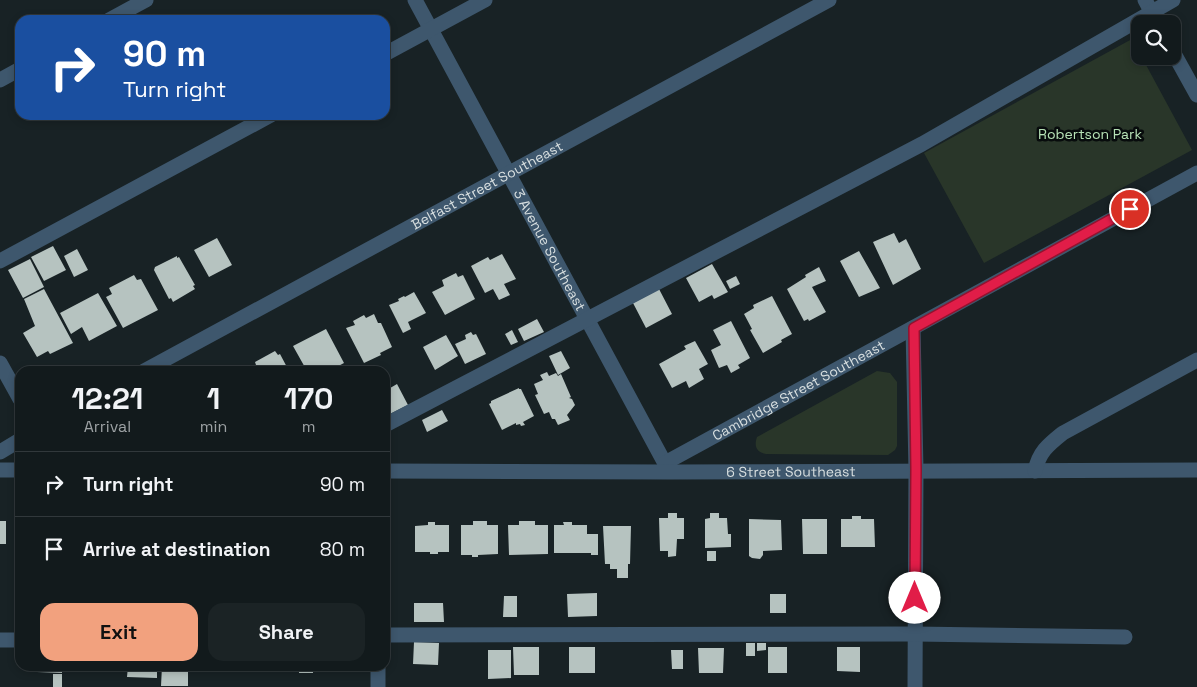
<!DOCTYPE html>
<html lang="en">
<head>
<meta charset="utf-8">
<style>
	:root { --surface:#121a1c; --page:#1b2325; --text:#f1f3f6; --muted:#9ca1a3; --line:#31383b; --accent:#f2a17e }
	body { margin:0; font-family:"Space Grotesk",sans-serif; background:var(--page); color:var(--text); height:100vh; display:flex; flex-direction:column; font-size:19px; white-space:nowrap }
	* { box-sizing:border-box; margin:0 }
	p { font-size:16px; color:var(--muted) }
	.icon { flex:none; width:28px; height:28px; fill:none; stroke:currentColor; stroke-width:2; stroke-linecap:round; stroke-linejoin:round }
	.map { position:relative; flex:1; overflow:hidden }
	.details { position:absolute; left:15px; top:366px; width:375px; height:305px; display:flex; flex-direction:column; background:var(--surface); border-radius:15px; box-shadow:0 2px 8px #0003,0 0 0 1px var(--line) }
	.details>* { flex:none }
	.banner { position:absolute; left:15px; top:15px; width:375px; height:105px; border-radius:15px; box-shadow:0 2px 8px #0003,0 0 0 1px var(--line); background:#1a4fa0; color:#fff; overflow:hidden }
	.controls { position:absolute; left:1131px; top:15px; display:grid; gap:10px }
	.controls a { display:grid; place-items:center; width:50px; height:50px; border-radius:10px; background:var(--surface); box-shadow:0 2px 8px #0003,0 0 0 1px var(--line); font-size:25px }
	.pin { position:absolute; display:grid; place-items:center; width:42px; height:42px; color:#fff; margin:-21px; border:2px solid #fff; border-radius:50%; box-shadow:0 1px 5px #0007 }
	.me { position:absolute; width:55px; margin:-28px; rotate:0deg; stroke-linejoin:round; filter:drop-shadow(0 0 4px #0008) }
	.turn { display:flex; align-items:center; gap:18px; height:105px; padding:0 25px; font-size:22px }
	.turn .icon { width:65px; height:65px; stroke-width:2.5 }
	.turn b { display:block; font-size:35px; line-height:42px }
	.eta { display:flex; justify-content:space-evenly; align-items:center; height:85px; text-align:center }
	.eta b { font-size:30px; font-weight:700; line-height:35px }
	.primary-button { display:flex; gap:10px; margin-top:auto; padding:10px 25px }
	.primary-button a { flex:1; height:58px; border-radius:15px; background:var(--accent); color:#111; font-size:20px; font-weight:700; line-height:58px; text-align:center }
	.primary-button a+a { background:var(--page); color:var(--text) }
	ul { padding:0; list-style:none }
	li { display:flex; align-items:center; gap:15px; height:65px; padding:0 25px; border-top:1px solid var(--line) }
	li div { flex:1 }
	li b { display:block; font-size:19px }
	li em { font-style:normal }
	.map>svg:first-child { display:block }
</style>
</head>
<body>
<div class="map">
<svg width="1197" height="687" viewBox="0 0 1197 687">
	<rect width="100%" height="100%" fill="#182225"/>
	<path fill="#293629" d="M1132,39l60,111 -208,113 -60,-110z
		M877,371l13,2 7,9v64l-2,4 -7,5 -122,-1c-10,-2 -12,-8 -9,-17z"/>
	<path fill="#b6c3c0" d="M894,233l5,10 7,-4 15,30 -28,16 -20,-43z
		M217,238l15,27 -23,12 -15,-27z
		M53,246l13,24 -22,11 -13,-24z
		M77,249l11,21 -14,7 -10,-21z
		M859,251l21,37 -21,9 -19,-36z
		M502,254l14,25 -12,5 6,11 -11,5 -6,-11 -8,4 -14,-27 17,-9 2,3z
		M177,256v2l2,-1 16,28 -2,1 2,3 -22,13 -2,-4 -2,1 -15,-29 1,-3z
		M30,259l14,28 -21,11 -15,-28z
		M712,264l16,28 -14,7 -2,-4 -13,7 -13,-24z
		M819,267l7,14 -14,6 14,25 -17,9 -1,-2 -4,2 -17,-32 19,-12 -1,-2z
		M456,273l2,4 5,-2 12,24 -30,16 -13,-23 12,-6 -2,-6z
		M134,275l3,5 4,-1 17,31 -35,18 -17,-31 6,-3 -3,-6z
		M736,276l4,8 -10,5 -4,-8z
		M44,289l29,54 -23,11 -2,-3 -11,6 -14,-24 12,-7 -11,-27z
		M659,289l13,25 -26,14 -13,-25z
		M414,292l12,21 -18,9 3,7 -8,4 -14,-28 10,-4 -1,-2 6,-3 1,1z
		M98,293l19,33 -28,15 -7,-14 -11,7 -11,-21z
		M772,296l20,38 -11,6 1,2 -19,11 -13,-23 2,-1 -8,-15 10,-6 -1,-3z
		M374,314l4,9h3l11,24 -12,6 1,2 -17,8 -18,-35 9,-3 -2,-4 11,-6 2,3z
		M537,319l7,13 -20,9 -6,-12z
		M731,321l19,37 -12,7 2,3 -9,5 -4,-8 -8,3 -8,-18 10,-5 -8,-15z
		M326,329l18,34 -15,8h-22l-14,-25z
		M512,330l6,12 -7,3 -6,-11z
		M471,332l2,3 3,-1 10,20 -21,10 -10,-20 11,-5 -1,-4z
		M446,335l12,21 -23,14 -12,-23z
		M695,341l13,23 -9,5 5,10 -15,9 -3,-7 -14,7 -13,-24 27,-15 -2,-3z
		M275,351l3,4 2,-1 9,17h-31l-3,-9z
		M561,351l9,17 -12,7 -9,-19z
		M547,372l2,4 7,-3 4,6 -2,-3 3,-2 10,23 -2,1 3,1 3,6 -8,10 3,5 -12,5 -3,-6h-3l-3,-7 -5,2 -9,-19 3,-1 -4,-10 9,-4 -3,-5z
		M397,384l11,21 -22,11 -1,-25z
		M519,388v1h2l13,27 -11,6 2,3 -4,1 -1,-2 -4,1v-2l-14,7 -13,-26 2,-1v-2z
		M442,410l6,11 -21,11 -5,-12z
		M668,513h9v5h7v21h-7l-1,17 -8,1v-6h-8l-1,-33h9z
		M710,513h9v5h8l1,16h3v13l-26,1v-29l5,-1z
		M852,516h9v3h13l1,28h-34v-28h11z
		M749,519l32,1 1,30 -19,1v4l-3,4 -8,-1 -3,-2z
		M802,519h25v35h-24z
		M0,521h6v23h-6z
		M473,521h14v4h11v29l-20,1v2h-6v-2h-11v-30h12z
		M519,521h16v4h13v29l-39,1 -1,-30h11z
		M428,522h7v3h14v27h-11v2h-8v-2h-15v-26l13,-1z
		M563,522h9v3h15v9h11v21h-7v-2h-37v-28h10z
		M603,526h28l-1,38h-2v14h-11v-9h-7v-5h-5z
		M707,551h9v10h-9z
		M597,593v23l-29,1 -1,-23z
		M770,594h16v19h-16z
		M504,596h13v21h-14z
		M414,603h29l1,19h-30z
		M414,642l25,1 -1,22 -25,-1z
		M746,643h9v13h-9z
		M757,643h9v7l-9,1z
		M513,647h26v28h-25z
		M569,647h26v26h-26z
		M768,647h19v26h-19z
		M837,647h23v25l-23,-1z
		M698,648h26l-1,25h-24z
		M488,650h23v28l-23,1z
		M671,650h12v19h-11z
		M37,666h25v7l-25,-1z
		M128,666h29v12l-30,-1z
		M162,666h26v20h-27z
		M277,666h14v5h-14z
		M299,666h14v7h-14z
		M53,674h9v13h-9z"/>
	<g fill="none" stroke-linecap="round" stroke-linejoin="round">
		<g stroke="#3e576d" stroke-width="15">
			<path id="s1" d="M415,0l254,471"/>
			<path d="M1145,0l13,24"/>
			<path d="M109,20l37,-20"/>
			<path d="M1172,50l25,45"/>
			<path d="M385,54l100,-54"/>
			<path d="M0,80l20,-11"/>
			<path d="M0,261l271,-146"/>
			<path d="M913,328l3,142 -1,217"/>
			<path d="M0,363l20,36"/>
			<path id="s2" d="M144,371l685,-371"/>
			<path d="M385,425l537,-281 251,-144"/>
			<path d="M0,452l20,-12"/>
			<path id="s3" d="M665,463l532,-290"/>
			<path d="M0,470h20"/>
			<path id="s4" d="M385,471l285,1 527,-2"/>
			<path d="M1035,471c4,-19 13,-26 28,-38l134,-73"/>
			<path d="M385,635l530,-1 210,3"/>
			<path d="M0,640h20"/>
			<path d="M378,666v21"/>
		</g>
	</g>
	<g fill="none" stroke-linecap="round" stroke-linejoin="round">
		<g stroke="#92132f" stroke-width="12">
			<path id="route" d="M915,598l1,-128 -2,-142 216,-119"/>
		</g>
		<use href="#route" stroke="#e11d48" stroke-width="9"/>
	</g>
	<g text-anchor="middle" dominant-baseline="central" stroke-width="5" stroke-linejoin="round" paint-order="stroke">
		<g font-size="14" fill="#b7e2b6" stroke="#070b0c">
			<text x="1090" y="134">Robertson Park</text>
		</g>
		<g font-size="14" fill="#d8dfe0" stroke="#070b0c">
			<text stroke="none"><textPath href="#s2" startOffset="390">Belfast Street Southeast</textPath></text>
			<text stroke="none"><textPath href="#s1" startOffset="284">3 Avenue Southeast</textPath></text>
			<text stroke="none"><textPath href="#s3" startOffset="152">Cambridge Street Southeast</textPath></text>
			<text stroke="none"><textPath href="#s4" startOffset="406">6 Street Southeast</textPath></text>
		</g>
	</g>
</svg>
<div class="controls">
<a><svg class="icon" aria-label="search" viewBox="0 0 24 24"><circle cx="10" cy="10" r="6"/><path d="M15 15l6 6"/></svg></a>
</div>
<div class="pin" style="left:1130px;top:209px;background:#d93025"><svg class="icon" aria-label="arrive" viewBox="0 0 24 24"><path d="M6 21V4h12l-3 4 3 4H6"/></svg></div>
<svg class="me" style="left:915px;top:598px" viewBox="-20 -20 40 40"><circle r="19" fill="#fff"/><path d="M0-13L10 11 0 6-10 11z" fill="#e11d48"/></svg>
<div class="banner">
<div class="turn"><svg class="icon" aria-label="right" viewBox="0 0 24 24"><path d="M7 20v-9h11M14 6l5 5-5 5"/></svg><div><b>90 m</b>Turn right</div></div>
</div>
<section class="details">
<div class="eta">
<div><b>12:21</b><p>Arrival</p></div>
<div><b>1</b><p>min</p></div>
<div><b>170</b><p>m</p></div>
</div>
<ul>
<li><svg class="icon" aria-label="right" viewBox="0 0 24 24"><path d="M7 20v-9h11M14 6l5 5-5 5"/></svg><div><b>Turn right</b></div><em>90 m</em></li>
<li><svg class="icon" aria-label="arrive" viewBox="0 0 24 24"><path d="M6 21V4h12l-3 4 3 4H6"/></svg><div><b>Arrive at destination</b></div><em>80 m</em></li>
</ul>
<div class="primary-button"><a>Exit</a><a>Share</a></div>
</section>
</div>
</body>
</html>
